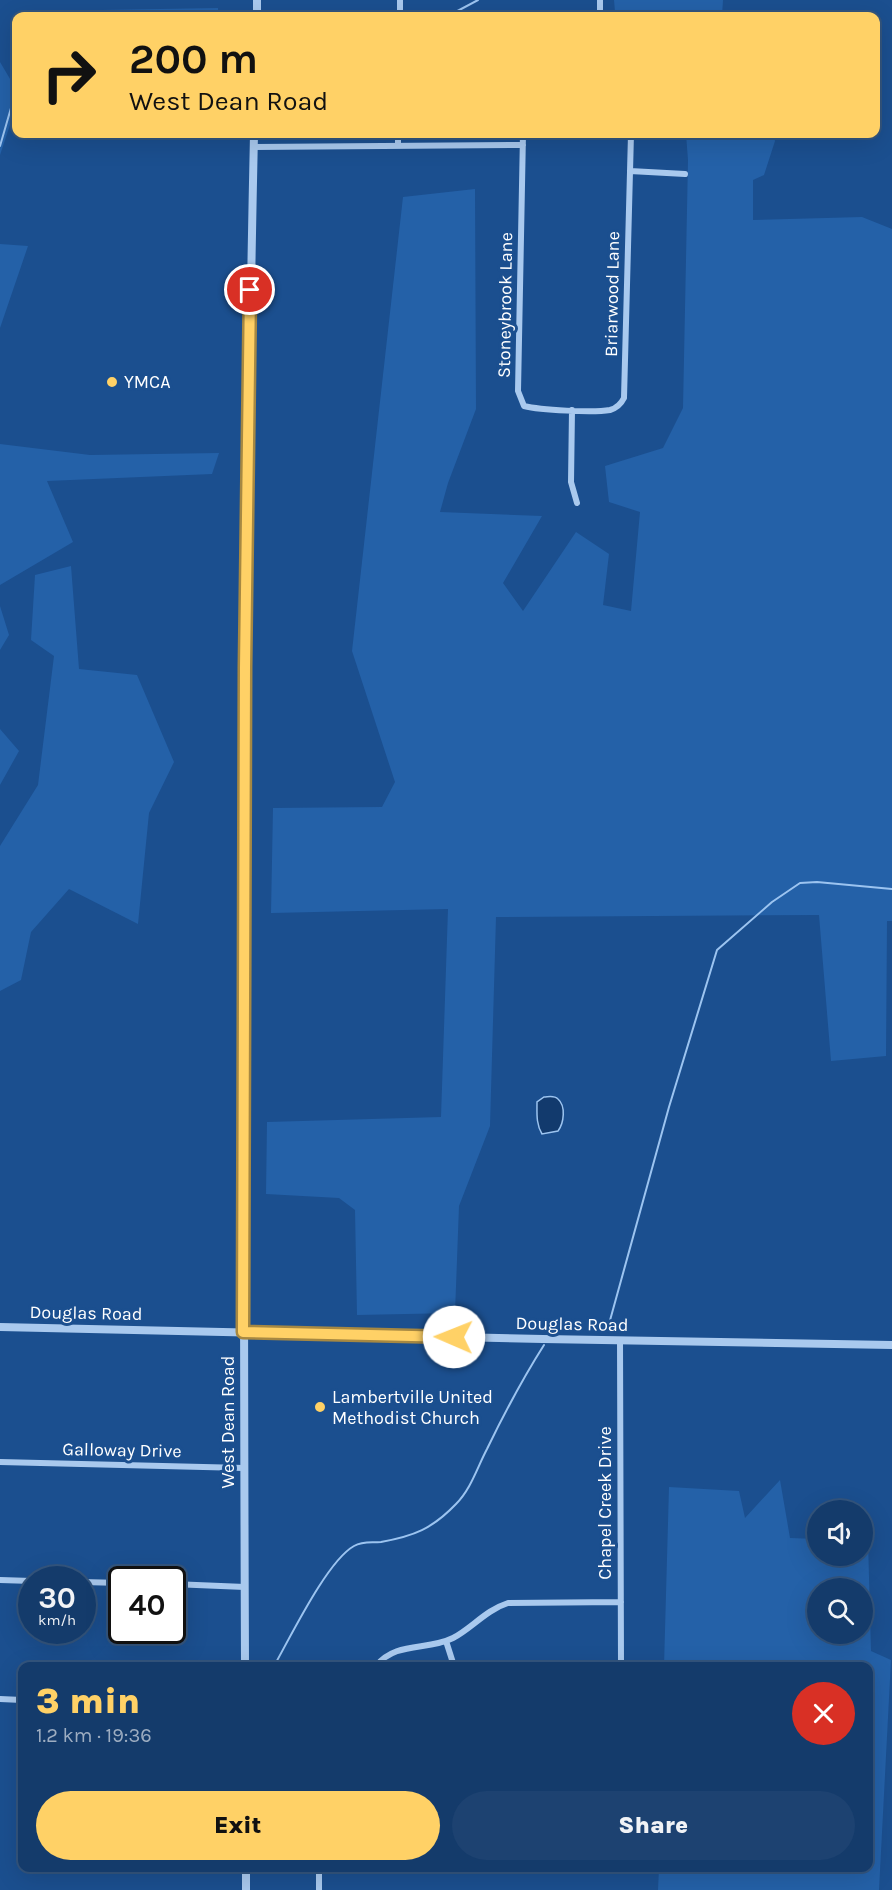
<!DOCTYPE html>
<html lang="en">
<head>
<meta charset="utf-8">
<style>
	:root { --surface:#143b6b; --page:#1d4271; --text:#f1f3f6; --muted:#9dadc1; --line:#33557e; --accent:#ffd166 }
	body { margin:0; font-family:Karla,sans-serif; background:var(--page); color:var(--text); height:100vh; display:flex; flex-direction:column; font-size:22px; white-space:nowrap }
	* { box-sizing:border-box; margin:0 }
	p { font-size:20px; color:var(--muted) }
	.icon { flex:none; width:33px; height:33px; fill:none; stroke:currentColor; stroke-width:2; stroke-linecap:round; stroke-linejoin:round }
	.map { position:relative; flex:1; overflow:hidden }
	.sheet { position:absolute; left:18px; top:1662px; width:855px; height:210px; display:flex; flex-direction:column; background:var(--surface); border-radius:12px; box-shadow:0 6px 24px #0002,0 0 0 2px var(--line) }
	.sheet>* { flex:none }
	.top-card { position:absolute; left:12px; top:12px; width:868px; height:126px; border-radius:12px; box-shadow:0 6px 24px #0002,0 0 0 2px var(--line); background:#ffd166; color:#111; overflow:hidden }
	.buttons { position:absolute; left:807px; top:1500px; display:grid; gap:12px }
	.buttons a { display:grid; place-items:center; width:66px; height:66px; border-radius:50%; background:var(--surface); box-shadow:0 6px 24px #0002,0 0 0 2px var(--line); font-size:30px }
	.speed { position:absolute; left:18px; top:1566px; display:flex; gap:12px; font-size:30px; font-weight:700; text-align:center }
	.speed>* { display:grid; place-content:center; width:78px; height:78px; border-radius:50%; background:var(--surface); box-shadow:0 6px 24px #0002,0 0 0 2px var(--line); line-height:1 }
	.speed small { font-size:15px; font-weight:400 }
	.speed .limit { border:3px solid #111; border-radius:9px; background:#fff; color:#111 }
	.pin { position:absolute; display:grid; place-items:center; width:51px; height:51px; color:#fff; margin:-26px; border:3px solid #fff; border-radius:50%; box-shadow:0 2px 6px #0007 }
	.me { position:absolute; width:66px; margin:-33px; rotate:271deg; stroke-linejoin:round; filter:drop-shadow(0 0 4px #0008) }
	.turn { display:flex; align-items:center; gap:21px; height:126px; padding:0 18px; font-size:27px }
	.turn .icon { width:78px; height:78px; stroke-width:2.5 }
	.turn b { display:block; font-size:42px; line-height:51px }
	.round { display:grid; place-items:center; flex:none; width:63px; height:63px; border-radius:32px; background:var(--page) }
	.summary { display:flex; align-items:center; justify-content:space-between; height:102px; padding:0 18px }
	h1 { font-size:36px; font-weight:800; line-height:45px; color:var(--accent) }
	.primary-button { display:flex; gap:12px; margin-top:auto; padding:12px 18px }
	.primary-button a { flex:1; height:69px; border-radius:36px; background:var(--accent); color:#111; font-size:24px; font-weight:800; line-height:69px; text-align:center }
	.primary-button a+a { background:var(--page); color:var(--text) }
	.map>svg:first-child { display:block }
</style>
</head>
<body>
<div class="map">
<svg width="892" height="1890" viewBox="0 0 892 1890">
	<rect width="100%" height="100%" fill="#1b4f8f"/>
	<path fill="#2461a8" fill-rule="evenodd" d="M614,0h109l-1,16h-95l-12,-4z
		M218,8v8h-117v-6z
		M0,62l16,27v18l-16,48z
		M686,134h87l2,7 -11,34 -11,5v40l109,-3 30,12v692h-5l-1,135 -55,5 -12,-146 -323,2 -6,209 -31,80 -4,107 -98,2 -2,-105 -16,-12 -73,-4 1,-72 174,-5 7,-208 -177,4 2,-105 109,-1 13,-25 -43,-131 51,-454 72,-8 1,220 -28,74 -8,29 102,4 -39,67 20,28 53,-79 33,22 -6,51 28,6 9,-99 -31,-10 -4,-36 58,-18 20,-40 5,-248z
		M0,244l28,2 -28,82z
		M0,444l90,11 129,-2 -7,21 -165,7 26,61 -73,43z
		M71,566l8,103 58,6 37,87 -25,51 -11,111 -69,-35 -38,43 -10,48 -21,11v-145l38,-61 16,-129 -23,-16 4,-65z
		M0,606l9,29 -9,15z
		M0,729l19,22 -19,34z
		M780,1480l10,58 27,1 1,17h44l1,-17 5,1 3,111 20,9 -12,230h-221l1,-22h209v-202h-204l5,-179 70,4 6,27zM862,1588v46h-44v-46z"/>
	<path fill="#123a6d" stroke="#9cc4f0" stroke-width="1.5" d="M544,1097c4,0 10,-2 14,2 8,7 6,24 0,32l-16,3c-6,-10 -5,-20 -5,-32z"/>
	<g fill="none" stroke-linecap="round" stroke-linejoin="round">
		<path stroke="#9cc4f0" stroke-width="2" d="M448,16l30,-16
			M0,146l11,-38 5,-5
			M588,1326l18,1 3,-3 60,-217 48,-157 55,-48 28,-19 17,-1 75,7
			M545,1330l5,-3 30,-2
			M274,1666c16,-28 53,-105 80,-120 9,-5 17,-3 27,-4 33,-6 51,-13 75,-38 15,-15 21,-36 31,-55 17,-35 36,-71 57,-104"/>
		<path stroke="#a9c9ee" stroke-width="6" d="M400,16v-16
			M600,16v-16
			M523,134l-5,257 6,15c16,4 69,7 86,4 7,-2 11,-6 14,-12l7,-264
			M398,146v-12
			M254,147l269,-2
			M630,171l55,3
			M572,410l-1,72 6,21
			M620,1340l1,326
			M0,1462l244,6
			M0,1580l32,1
			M82,1582l40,1
			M172,1584l73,3
			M446,1641l8,25
			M376,1666c20,-25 51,-15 77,-28 19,-10 33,-28 55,-35l113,-1
			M0,1699l22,1
			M319,1868v22"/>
		<path stroke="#a9c9ee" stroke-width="8" d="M257,16v-16
			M0,1327l543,12 349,6
			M245,1666c-2,-511 -2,-1022 9,-1532
			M246,1868v22"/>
	</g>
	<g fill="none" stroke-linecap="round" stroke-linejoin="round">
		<g stroke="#a68842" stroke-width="15">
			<path id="route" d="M250,290l-5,378 -2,664 211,5"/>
		</g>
		<use href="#route" stroke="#ffd166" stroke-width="10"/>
	</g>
	<g fill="#ffd166" stroke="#1b4f8f" stroke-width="2">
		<circle cx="112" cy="382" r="6"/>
		<circle cx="320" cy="1407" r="6"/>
	</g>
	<g text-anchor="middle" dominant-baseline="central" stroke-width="6" stroke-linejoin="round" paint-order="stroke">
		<g font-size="18" fill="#fff" stroke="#1b4f8f">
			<text transform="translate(612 294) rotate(-89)">Briarwood Lane</text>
			<text transform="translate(505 305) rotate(-89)">Stoneybrook Lane</text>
			<text transform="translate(86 1313) rotate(1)">Douglas Road</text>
			<text transform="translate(572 1324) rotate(1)">Douglas Road</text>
			<text transform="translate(228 1422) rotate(-90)">West Dean Road</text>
			<text transform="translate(122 1450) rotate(1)">Galloway Drive</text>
			<text transform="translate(605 1503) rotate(-90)">Chapel Creek Drive</text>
		</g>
		<g font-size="18" fill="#fff" stroke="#1b4f8f" text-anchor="start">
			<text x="124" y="382">YMCA</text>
			<text x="332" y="1397">Lambertville United<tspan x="332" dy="21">Methodist Church</tspan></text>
		</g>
	</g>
</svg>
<div class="buttons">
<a><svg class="icon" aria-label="sound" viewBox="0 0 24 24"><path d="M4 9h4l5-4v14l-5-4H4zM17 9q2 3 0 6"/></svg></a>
<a><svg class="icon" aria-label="search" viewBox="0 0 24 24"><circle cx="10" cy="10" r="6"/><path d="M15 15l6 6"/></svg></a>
</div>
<div class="speed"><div>30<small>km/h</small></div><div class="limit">40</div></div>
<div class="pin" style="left:250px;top:290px;background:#d93025"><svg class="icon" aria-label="arrive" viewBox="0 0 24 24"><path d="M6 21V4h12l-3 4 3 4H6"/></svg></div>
<svg class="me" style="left:454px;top:1337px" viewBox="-20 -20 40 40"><circle r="19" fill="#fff"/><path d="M0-13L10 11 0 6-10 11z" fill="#ffd166"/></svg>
<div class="top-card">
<div class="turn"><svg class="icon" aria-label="right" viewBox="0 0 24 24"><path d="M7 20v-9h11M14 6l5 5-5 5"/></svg><div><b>200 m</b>West Dean Road</div></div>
</div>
<section class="sheet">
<div class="summary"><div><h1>3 min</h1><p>1.2 km · 19:36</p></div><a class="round" style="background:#d93025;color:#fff"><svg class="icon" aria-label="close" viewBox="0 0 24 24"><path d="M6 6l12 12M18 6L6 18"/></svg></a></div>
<div class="primary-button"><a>Exit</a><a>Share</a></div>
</section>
</div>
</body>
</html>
